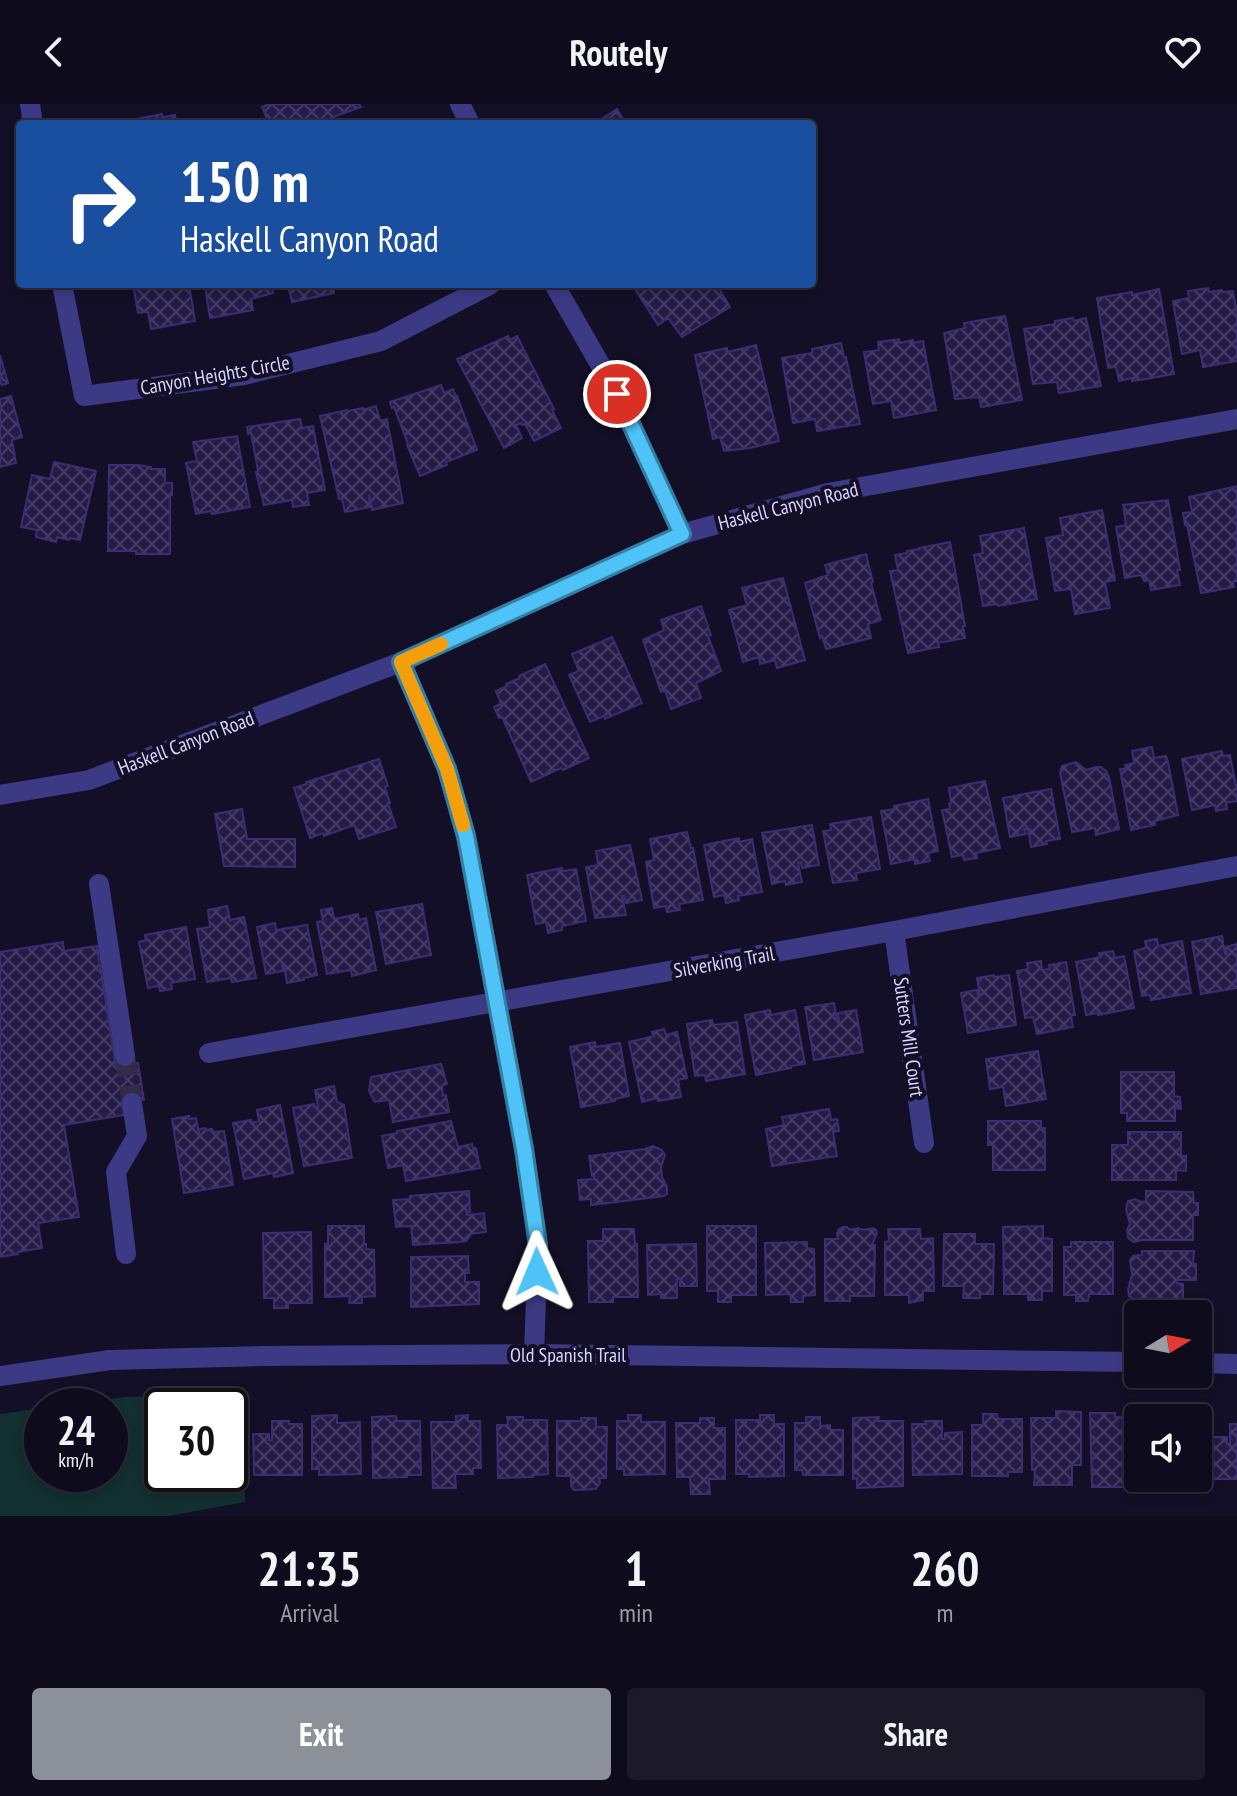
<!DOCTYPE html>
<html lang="en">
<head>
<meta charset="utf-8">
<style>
	:root { --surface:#0e0b1c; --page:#1c1929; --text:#f1f3f6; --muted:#9b9ba3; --line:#2e2b3b; --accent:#8c9099 }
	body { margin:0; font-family:"PT Sans Narrow",sans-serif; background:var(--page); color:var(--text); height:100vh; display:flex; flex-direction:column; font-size:30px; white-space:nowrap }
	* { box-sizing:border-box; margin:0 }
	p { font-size:26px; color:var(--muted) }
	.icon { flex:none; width:44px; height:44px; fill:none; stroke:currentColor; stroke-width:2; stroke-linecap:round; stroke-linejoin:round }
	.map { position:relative; height:1412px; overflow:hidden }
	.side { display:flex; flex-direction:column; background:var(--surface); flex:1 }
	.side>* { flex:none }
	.top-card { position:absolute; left:16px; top:16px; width:800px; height:168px; border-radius:8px; box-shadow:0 4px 12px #0003,0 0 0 2px var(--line); background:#1a4fa0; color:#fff; overflow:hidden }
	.needle { width:52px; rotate:80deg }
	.tools { position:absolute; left:1124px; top:1196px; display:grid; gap:16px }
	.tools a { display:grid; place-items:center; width:88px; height:88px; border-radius:8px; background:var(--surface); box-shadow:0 4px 12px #0003,0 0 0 2px var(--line); font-size:40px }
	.speed { position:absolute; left:24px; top:1284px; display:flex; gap:16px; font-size:40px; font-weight:700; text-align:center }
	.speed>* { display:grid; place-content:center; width:104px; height:104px; border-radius:50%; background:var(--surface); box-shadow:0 4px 12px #0003,0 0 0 2px var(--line); line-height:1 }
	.speed small { font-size:20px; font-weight:400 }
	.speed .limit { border:4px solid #111; border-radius:12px; background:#fff; color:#111 }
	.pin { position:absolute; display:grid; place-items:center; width:68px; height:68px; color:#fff; margin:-34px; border:4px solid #fff; border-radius:50%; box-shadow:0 2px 8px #0007 }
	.me { position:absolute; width:88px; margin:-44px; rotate:359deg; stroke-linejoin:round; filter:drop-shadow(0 0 6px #0008) }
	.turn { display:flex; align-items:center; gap:28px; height:168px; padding:0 32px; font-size:36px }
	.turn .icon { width:104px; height:104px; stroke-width:2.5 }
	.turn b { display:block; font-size:56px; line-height:68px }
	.eta { display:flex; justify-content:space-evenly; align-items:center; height:136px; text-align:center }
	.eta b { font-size:48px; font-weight:700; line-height:56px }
	.primary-button { display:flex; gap:16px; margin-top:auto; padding:16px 32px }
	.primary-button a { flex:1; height:92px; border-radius:8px; background:var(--accent); color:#fff; font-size:32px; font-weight:700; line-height:92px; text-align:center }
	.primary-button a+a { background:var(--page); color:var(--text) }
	header { display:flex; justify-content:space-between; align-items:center; height:104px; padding:0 32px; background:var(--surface); font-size:36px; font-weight:700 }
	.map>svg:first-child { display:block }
</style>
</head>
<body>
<header><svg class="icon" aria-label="back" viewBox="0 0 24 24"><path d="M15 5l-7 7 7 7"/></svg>Routely<svg class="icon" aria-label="heart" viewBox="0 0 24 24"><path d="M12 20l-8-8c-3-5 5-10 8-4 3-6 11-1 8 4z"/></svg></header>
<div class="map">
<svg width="1237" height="1412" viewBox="0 0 1237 1412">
	<defs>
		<pattern id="building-cross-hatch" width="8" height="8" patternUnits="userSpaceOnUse" patternTransform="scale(2)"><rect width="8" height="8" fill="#241b47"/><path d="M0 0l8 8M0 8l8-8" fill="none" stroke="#433b63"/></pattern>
	</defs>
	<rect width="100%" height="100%" fill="#130f26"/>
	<path fill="#12302f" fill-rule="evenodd" d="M241,1289l4,109 -77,14h-168v-102l42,-6v66h68v-68h-50l65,-9zM162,1302h68v68h-68z"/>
	<path fill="url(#building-cross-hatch)" stroke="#3b2d73" stroke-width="2" d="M269,0h90l2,3 -47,17h-45l-7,-17z
		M617,5l9,15h-32z
		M162,10l1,3 12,-2 2,9h-66z
		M133,180h56l6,37 -44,8 -3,-17 -10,1z
		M207,180h65l1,9 -22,6 2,11 -43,8 -5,-31h2z
		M288,180h44l2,9 -42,9z
		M643,180h86l-9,6 10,17 -48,30 -14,-19 -10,7 -23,-36z
		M1208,184l1,4 13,-2 1,2 10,-1 4,23v47l-34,6 -3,-17 -18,4 -9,-53 16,-3 -1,-7z
		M1159,185l15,85 -28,5 -14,2v-3l-13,3 -3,-14 -8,1 -11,-70 35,-6v3z
		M1005,212l17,84 -41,7 -2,-10 -24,2 -11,-66 21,-5 -1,-5z
		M1073,214l1,3 12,-3 15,68 -42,7 -2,-11 -24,2 -9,-55 31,-5v-3z
		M508,232l2,4 7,-4 37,73 -2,1 9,18 -27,13 -9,-17 -3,1 -1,-2 -5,2 6,13 -18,10 -47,-89z
		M899,235l1,4 13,-3v3l10,-2 13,69 -42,8 -3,-17 -18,3 -9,-52 15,-2 -1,-8z
		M841,239l3,14h2l14,67 -43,7 -2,-12 -22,4 -11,-65 30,-5v-4z
		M756,241l23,96 -29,7 -26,3 -4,-14 -7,2 -18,-84 32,-7 1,4z
		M0,251l8,28 -6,2 -2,-3z
		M441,281l3,8 9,-4 3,8 1,-1 20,54 -31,12 1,3 -27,11 -13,-31 1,-1 -14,-37 -2,1 -2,-6z
		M11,292l11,41 -10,3 4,23 -16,4v-68z
		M376,302l4,15 7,-2 16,84 -31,7 -3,-15 1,12 -25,5 -3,-13h-3l-19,-83 27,-6 1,1 15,-3v2z
		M300,315l2,9 11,-2 12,64 -18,3 2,12 -16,2 -1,-7 -28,5 -8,-33 2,-1 -7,-38 -3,1 -1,-7z
		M237,332l13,71 -38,7 -1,-3 -15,3 -10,-51 11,-2 -4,-19z
		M54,358l42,9 -16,69 -10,-2 -1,2 -12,-3 -1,5 -20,-5 1,-7 -16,-3 11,-52 18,4z
		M109,361h29l13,2v2h14v14h7v12h-2v59h-34v-3h-28z
		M1237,382v95l-4,1 1,5 -33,6 -14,-68h-2l-2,-12 9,-1 -3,-15z
		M1168,396l12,70h-3l3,15 -29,5 -2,-10 -5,1 -3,-6 -16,3 -9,-51 10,-2 -3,-20z
		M1102,406l13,70 -10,2 5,26 -35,6 -4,-25 -16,2 -9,-53 17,-3 -3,-17z
		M1024,424l13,71 -39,7 -1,-2 -14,2 -9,-51 9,-2 -3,-17z
		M950,438l15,84h-2l2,12 -27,5 1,4 -31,6 -18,-82 8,-1 -3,-15 12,-2v-2l12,-2v-1z
		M866,450l7,28 -2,1 10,37 -13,4 3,14 -45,11 -4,-13 -2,2 -15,-55 23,-8 -3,-10z
		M783,474l22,82 -28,8 -2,-8 -15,4 -1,-7 -16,5 -14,-52 18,-5 -5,-17z
		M701,502l10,29 -3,1 13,35 -25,12 5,15 -30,11 -6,-19 -4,2 -18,-52 21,-10 -3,-10z
		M612,533l30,66 -37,16 -1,-3 -14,6 -21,-47 10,-4 -7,-17z
		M545,560l44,94 -26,12 -2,-2 -30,14 -29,-65 -3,1 -5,-11 7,-3 -5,-13 11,-5 -1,-2 14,-6 -1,-2z
		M1152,643l2,11 12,-2 2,6 10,53 -23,6v4l-24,5 -11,-61h6l-1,-4 9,-2 -2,-12z
		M1222,647l1,5 7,-1 7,36v10l-11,2 1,6 -11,2 -1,-6 -23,5 -10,-51z
		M379,655l9,27 -3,1 5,16h-2l8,24 -37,12 -5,-14 -30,11 -1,-3 -13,5 -16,-50 13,-4 -1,-2z
		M1076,658l10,8 10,-3h5l5,4 3,6 10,52 -23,6 -1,-7 -23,4 -12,-59 2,-7z
		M985,677l15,67 -24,5 1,5 -13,2 -1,-5 -11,2 -10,-47 8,-1 -1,-5 2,-1 -2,-15z
		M1051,685l9,50 -14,2 1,3 -16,3 -3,-18h-4l2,5 -16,3 -7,-39z
		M928,695l10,52 -10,2 2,8 -15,3v-5l-24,5 -10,-53 13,-2v-3z
		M242,705l5,30h48v28l-71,-1 -9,-52z
		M871,713l9,52 -24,4 1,7 -24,3 -10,-52 8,-1 -1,-6z
		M812,721l7,40 -17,3 -1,-6 -3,1 4,19 -16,3 -1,-4 -13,3 -10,-51z
		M687,728l4,16h2l10,52 -24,4 1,6 -13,2 -1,-6 -12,2 -8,-46 8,-2 -4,-21z
		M739,734v4l13,-3 10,53 -24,4 1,4 -13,3 -2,-8 -10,2 -10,-52z
		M630,741l12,55 -16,3 -2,-7h-2l4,19 -31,3 -9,-51 12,-2 -2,-14z
		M562,764v3l14,-2 10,52 -24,5v4l-14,3 -2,-11 -10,2 -9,-49z
		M422,800l9,51 -45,9 -10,-52z
		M227,802l3,14 14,-3 12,61 -24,4 -1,-4 -24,4 -10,-53 13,-2 -2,-17z
		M332,804l2,11 24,-5 1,6 7,-2 10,52 -24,6 -1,-6 -24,4 -10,-52 6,-1 -2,-11z
		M275,819l1,7 31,-5 10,50 -13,3v2l-17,3 -3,-18h-2l1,6 -17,3 -9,-47z
		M186,823l9,52 -24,4 1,6 -12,2 -1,-5 -11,2 -9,-46 7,-2 -1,-5z
		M1222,832l3,18h2l-1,-7 11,-3v44l-36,6 -9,-52z
		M1157,835l1,7 24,-5 9,52 -40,7 -1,-5 -8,1 -8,-45 12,-3 -1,-7z
		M63,838l1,9 33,-5 19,121 22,-4 6,37 -22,3 2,12 -60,10 15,92 -41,6 4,25 -24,4v2l-18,3v-305z
		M1113,847l2,7 9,-2 10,52 -36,7v-2l-12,2 -10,-53 24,-5 -1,-4z
		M1041,857l1,9 8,-1 -1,-4 17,-3 9,53h-4l2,12 -36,7 -4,-17 -8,1 -8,-47 11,-2 -1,-6z
		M994,871v2l15,-2 7,50 -48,8 -7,-40 16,-3 1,6h2l-3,-18z
		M834,899l3,18h2l-1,-8 18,-3 7,42 -49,8 -9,-53z
		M770,906l1,5 24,-5 10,54 -14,2v2l-35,7 -11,-60z
		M712,916l1,5 24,-3 8,52 -39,7 -1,-6 -10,1 -8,-52z
		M664,925l2,6 11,-3 10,46 -9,2 3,17 -23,4 -1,-3 -15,4 -13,-60 25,-6 -2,-4z
		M595,938l1,5 24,-4 9,53 -14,3v2l-34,6 -11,-60z
		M1038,947l8,48 -40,7 -3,-19 -13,2 -4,-30z
		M441,960l6,20 -5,2 1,10 3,-1 3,17 -56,10 -4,-22 -14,2 -6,-11 2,-14z
		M1121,968h53v24l6,1 1,12 -6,-1v13h-48v-8h-6z
		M334,982l3,16 7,3 8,53 -48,8 -11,-58 21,-4 1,3h3l-3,-17z
		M280,1001l13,68 -19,4 -1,-4 -29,6 -11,-56 18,-3 1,3 7,-2 -2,-11z
		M829,1005l2,11 6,-1 2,12 -6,1 4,24 -65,10 -6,-37 18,-4 -2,-8z
		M189,1012v3l7,-1 3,15v-4l6,-1 1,2 6,-1 1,3 11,-1 9,54 -49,8 -12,-74z
		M451,1017l7,26 14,-3 1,4h3l4,20 -74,13 -3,-16 -15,3 -6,-32 15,-3v-2z
		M988,1017h53v7h4v42h-52v-25h-5z
		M1128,1028h53v24h5v15l-10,-1v10h-64v-35h16z
		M653,1042l9,4 3,5 -4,12 1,10 5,10v7l-3,2 -73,9v-6l-11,1 -2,-20 16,-1v-3h-2l-3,-20 56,-7z
		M469,1087l1,21h-3v3l17,-2 2,19 -16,2v2l-4,5 -6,1 -47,3 -2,-19 -15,1 -3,-27 17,-1v-3z
		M1146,1087l47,1 1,11h4v12h-5v25h-51l-8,2 -6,-4 -1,-8 3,-6 -4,-15 2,-8 7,-2 6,3 5,-1z
		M328,1122h36v18h2v5l8,1 1,46 -13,1v6h-13l1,-7 -25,1v-53h3z
		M707,1122h49v69h-25v7h-13v-11h-11z
		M1043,1122v12l9,1v52h-10v9h-14v-6h-24l-1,-67z
		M843,1123h4l3,3 8,-2 6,2 9,-2 3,2 1,3 -5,12h3l-1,51h-24v5h-25v-62h13l-1,-6 2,-4z
		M603,1125h31l1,15h2l1,53h-25v5h-24l-1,-61h15z
		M888,1125h32l1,10 12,-1 1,53h-11v9l-14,3v-8h-24v-53l4,-1z
		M311,1128l1,71h-24v5h-14v-10h-10l-1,-65z
		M944,1130h31v10h19l-1,50h-13v4h-17l1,-12h-21z
		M807,1138v6l7,1 1,46 -12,1v6h-12l-1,-8 -24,1 -1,-52z
		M1071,1138h42v52h-24l-1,7h-12v-6h-12v-48h7z
		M696,1140l1,42h-17v-7h-3v19h-16v-4l-13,1 -1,-50z
		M1142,1147h52l-1,13h3v16h-19v3l6,1v16l-50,-1 -4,-3 -1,-7 4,-14 -2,-15 3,-4 9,-1z
		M468,1152l1,17h-4v9h14v22l-68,3v-50z
		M1056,1307l25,1v53h-9v20h-38l1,-15h-3l-1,-52h25z
		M1090,1309h25v4l25,1h-2l-1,69h-45z
		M983,1310h14l1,5h24v53h-14v4h-36v-51h11z
		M337,1311v8l23,-1 1,52 -42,1v-6h-7v-53z
		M468,1311v6h12l1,47h-8v6h-18l1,14h-23l-2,-66h25v-6z
		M628,1311h13v7h24v52l-41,1v-6h-7v-48h11z
		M760,1311h14v9h10v52l-35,1v-3h-13v-54h24z
		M396,1312l1,5h23l1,54h-14v2l-34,1 -1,-61z
		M507,1313h16v3h24l1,54 -15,1v2l-35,1 -1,-53h11z
		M806,1313h14v9l10,-1v5h13v45h-40l-1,-5h-7v-47h11z
		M879,1313l-1,4h25v65l-46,2v-10l-4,1v-61z
		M581,1314h15v9h11l-1,51h-7l1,5 -4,6 -18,1h-4l-3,-4v-10h-14v-55h24z
		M700,1314h14v10h11v51h-16l1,15h-19l-1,-17h-13l-1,-54h24z
		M272,1317h17v3h13v51h-48l-1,-41h16v6h3z
		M925,1317h17v18h3v-6l17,-1v42l-49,1 -1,-51h14z
		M1230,1320h7v55h-27v-42h17v7h3z
		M1199,1325v50l-35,1v-2h34z"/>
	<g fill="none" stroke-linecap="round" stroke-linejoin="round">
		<path stroke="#312d47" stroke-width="20" stroke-dasharray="20 10" stroke-linecap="butt" d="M125,952l7,47"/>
		<path stroke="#3d3a85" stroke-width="20" d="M30,0l3,20
			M460,0l10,20
			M62,180l22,112 160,-21 137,-34 110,-57
			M554,180l63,110 65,140
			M401,558l46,107 19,67 58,313 14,96 -4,109
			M0,691l89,-15 312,-118 281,-128 146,-41 409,-74
			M99,780l26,172
			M894,827l30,212
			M209,949l685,-122 343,-65
			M126,1150l-10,-82 21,-36 -5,-33
			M1198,1259l39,1
			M0,1272l110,-16 153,-4 271,-2 604,8"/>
	</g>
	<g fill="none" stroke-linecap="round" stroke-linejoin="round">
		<g stroke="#337fa1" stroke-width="20">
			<path id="route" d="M537,1168l1,-27 -14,-96 -58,-313 -19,-67 -46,-107 281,-128 -65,-140"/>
		</g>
		<use href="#route" stroke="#4fc3f7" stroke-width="14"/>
		<path stroke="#f59e0b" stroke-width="14" d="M441,540l-40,18 46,107 16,56"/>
	</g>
	<g text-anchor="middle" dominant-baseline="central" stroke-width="8" stroke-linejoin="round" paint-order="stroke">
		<g font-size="20" fill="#d9d4ff" stroke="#130f26">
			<text transform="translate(215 271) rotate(-10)">Canyon Heights Circle</text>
			<text transform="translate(788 402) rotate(-14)">Haskell Canyon Road</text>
			<text transform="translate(186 639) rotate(-21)">Haskell Canyon Road</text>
			<text transform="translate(724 858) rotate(-10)">Silverking Trail</text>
			<text transform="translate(909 933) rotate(82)">Sutters Mill Court</text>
			<text x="568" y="1251">Old Spanish Trail</text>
		</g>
	</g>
</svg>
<div class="tools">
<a><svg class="needle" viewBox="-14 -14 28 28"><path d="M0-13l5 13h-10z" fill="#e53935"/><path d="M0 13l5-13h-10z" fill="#9b9ba3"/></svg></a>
<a><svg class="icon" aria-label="sound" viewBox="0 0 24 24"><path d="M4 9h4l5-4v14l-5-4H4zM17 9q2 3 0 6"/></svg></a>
</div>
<div class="speed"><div>24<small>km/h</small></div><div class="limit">30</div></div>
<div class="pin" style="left:617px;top:290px;background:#d93025"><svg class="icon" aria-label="arrive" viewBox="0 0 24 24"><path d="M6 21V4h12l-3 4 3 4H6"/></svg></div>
<svg class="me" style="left:537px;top:1168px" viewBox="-20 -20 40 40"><path d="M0-17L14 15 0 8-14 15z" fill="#4fc3f7" stroke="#fff" stroke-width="4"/></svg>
<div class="top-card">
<div class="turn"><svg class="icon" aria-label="right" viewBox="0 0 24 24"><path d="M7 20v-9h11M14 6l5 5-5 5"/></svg><div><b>150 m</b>Haskell Canyon Road</div></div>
</div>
</div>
<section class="side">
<div class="eta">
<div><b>21:35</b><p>Arrival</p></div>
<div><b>1</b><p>min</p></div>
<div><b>260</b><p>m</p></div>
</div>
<div class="primary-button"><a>Exit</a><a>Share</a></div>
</section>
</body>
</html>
